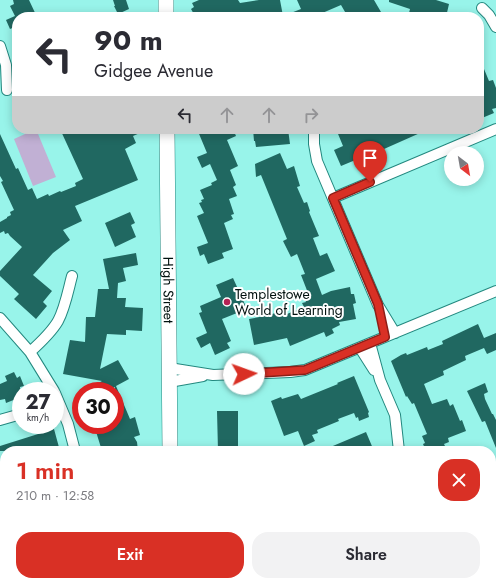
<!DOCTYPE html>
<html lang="en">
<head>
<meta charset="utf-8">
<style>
	:root { --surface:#fff; --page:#f2f2f3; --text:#2b2b33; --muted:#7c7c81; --accent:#d93025 }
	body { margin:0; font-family:Jost,sans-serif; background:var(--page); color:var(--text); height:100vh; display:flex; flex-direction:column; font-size:15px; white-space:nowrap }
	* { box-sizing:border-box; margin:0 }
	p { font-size:13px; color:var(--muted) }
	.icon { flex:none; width:22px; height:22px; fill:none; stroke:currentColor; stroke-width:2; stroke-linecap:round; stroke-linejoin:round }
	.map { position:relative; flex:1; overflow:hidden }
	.sheet { position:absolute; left:0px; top:446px; width:496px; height:140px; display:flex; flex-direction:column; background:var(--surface); border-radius:16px 16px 0 0; box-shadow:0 2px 10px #0003 }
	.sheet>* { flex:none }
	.guide { position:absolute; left:12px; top:12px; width:472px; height:122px; border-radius:16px; box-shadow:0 2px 10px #0003; background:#fff; color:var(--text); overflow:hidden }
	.needle { width:26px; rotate:149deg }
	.tools { position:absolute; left:444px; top:146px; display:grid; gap:8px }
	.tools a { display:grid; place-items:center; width:40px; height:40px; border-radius:50%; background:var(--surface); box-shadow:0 2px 10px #0003; font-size:20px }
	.speed { position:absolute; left:12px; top:382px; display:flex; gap:8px; font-size:20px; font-weight:700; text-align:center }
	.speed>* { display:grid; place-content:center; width:52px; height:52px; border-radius:50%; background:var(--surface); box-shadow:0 2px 10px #0003; line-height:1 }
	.speed small { font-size:10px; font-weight:400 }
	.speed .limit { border:6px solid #d22; background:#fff; color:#111 }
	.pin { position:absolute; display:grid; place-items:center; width:34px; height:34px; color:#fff; margin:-41px -17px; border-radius:50% 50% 50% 0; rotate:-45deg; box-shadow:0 0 4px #0007 }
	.pin .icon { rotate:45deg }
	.me { position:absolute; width:44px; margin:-22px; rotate:87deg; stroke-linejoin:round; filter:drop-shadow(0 0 3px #0008) }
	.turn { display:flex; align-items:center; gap:14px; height:84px; padding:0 16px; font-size:18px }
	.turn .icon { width:52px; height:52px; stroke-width:2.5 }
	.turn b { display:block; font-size:28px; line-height:34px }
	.lanes { display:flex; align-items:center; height:38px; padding:0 16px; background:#0003; justify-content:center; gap:20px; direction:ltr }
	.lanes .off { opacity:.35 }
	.round { display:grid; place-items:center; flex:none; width:42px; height:42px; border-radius:16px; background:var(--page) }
	.overview { display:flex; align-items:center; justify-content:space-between; height:68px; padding:0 16px }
	h1 { font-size:24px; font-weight:600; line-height:30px; color:var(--accent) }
	.button { display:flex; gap:8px; margin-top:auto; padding:8px 16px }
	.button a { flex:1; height:46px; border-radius:16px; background:var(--accent); color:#fff; font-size:16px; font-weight:600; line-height:46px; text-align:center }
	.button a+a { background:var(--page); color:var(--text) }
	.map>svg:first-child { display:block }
</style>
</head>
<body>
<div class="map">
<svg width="496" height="586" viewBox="0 0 496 586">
	<rect width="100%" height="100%" fill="#98f4ea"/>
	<path fill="#c1b0d4" d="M36,129l20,48 -23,9 -19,-47z"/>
	<path fill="#206861" d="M13,0h16l8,17h-20v9l-7,3 -4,-9 9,-4 -5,-10 4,-2z
		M113,0h13l3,9 -11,5 -4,-8h1z
		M199,0h39l2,3 19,-3h21l3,16 18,-7 -4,-9h77l7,12 -10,5h-23l-7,-12 -28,12 -118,-1 -4,-7 3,-2 -2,-4z
		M389,0h47l13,4 -3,13h-23l-14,-4 1,-4 -21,-7z
		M479,57l10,24 4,-1 3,8v20l-4,1 2,4 -12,5 -3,-7z
		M60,129h89l-16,7 3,7 -11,6 13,31 -63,26 7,15 -19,9 7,10 -17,13 -20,22 19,16 -9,11 4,4 -11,13 -22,-20 5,-5 -19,-18v-5l22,-24 -12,-11 -2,-3 -3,1 -1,-3 -4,2v-11l7,-4v-1l4,-2 -1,-3 4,-2 -13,-28 2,-1 -3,-5v-42l16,35 2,-1 10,22 4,-2 5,11 11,-5 1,2 11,-5 1,1 15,-6 -1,-3 8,-4z
		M197,129h36l3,7 -9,4 11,26 -8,4 6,15 -3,2 4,9 -8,3 5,15 -3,1 2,4 -9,4 9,26 -11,4 2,5 -16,6 -4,-10 -4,2 -3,-9 11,-4 -11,-27 7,-3 -5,-10 3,-1 -1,-2 3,-1 -4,-9 12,-5 -1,-2 6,-3 -7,-16 -8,4 -5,-11 10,-4z
		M253,129h35l2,15 -34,3 -1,-6h-1z
		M336,129h93l-63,28 -1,-1 -24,10 -7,-16 9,-4z
		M280,153l7,16 7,-3 6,20 -3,1 7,16 3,-1 3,9 -1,1 10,24 -6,2 7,18 7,-3 8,18 -19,8 6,16 9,-4 19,-4 1,7h3l2,9 -3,1 3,15 -17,3 1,3 -8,4 2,4 -8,4 -2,-5 -34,14 -3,-8 -33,7 -5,-26 21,-4 14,-6 3,5 17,-7 -2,-4 4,-1 -3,-7 5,-2 -7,-18 4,-1 -8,-20 -6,3 -8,-16 4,-2 -26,-64 -5,2 -1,-13z
		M130,212l5,11 -4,2 5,12 -21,10 -10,-24z
		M136,253l2,12 -15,3 3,13 -8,2 -1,15h9l-1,9 18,1 -1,23 -16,-1v5l-19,-1 -7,35 18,-9 11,19 -13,7 14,33 5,-2 5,18 -6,2 3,5 1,9h-36l-8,-26h21v-38l-7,4h-25l19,-10 -39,-7 7,-34 15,2 1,-25h9l3,-28h11l-6,-30z
		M233,278l14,31 -25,10 9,22 -4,2 3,5 -15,7 -5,-12 -9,5 -5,-10 11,-5 -8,-20 3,-1 -2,-6 21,-9 -5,-12z
		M478,324l6,14 12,-5v17l-9,4 -3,-6 -19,8 1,4 -23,11 1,4 -20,9 8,20 15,-5 3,7 3,-2 7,17 2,-1 4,11 -18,7 1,4 -5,2 1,2 -12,5h-7l-3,-7 2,-1 -3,-7 5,-2 -13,-31 -2,1 -5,-8 -1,1 -15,-36 10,-6 5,-2 1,2 20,-8 1,3 15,-6 -1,-3z
		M14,372l3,6 3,-2 4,10 -4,1 1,10 -15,6 -1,-4 -5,1v-16l7,-3 -2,-5z
		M354,376l15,36 -1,1 1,4 -10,4 -1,-4 -2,1 -2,-5 -16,6 1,2 -22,9 1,3 -6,2 3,6 -11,5 -6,-15 -14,5 -13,-35 10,-4 1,2 16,-5 3,5 37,-15 -1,-1z
		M485,383l3,9 -4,2 1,5 7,15h1l3,6v28l-11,-27 -3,1 -15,-31z
		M217,411h21v40h-20z
		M54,429l6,22h-60v-5z
		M366,432l8,19h-53z"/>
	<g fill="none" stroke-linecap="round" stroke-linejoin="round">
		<g stroke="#23887f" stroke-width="12">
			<path id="street" d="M482,8l7,7 7,12
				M0,46l6,19 1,25
				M314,129v15l3,17 61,144 17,28
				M333,198l163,-69
				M0,318l30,34 24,39
				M370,343l10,37 15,35 4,36
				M360,348l14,22
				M30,352c10,-9 21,-19 28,-31 7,-13 10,-30 14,-45
				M169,368l44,7 77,-3 15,-2 191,-79
				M169,382l34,-6
				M55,393l13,31 7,27
				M0,420l21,-6
				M491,491l5,-2
				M290,581l2,5"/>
		</g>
		<g stroke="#23887f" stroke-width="16">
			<g id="secondary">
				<path d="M166,0v17"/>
				<path id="s1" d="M167,129l3,322"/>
				<path d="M0,576l5,-2"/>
				<path d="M172,581v5"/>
			</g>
		</g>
		<use href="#street" stroke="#fff" stroke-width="10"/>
		<use href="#secondary" stroke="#fff" stroke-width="15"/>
	</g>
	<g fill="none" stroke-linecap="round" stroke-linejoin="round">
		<g stroke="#8d1f18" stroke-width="10">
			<path id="route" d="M244,374l61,-4 80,-33 -7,-33 -45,-106 37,-16"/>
		</g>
		<use href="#route" stroke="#d93025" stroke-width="7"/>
	</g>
	<circle fill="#b32354" stroke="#fff" stroke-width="1.5" cx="227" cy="302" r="4"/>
	<g text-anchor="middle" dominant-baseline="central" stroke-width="4" stroke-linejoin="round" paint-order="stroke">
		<g font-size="14" fill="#00100e" stroke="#fff">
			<text stroke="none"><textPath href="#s1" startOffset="161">High Street</textPath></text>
		</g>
		<g font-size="14" fill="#00100e" stroke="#fff" text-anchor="start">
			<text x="235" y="294">Templestowe<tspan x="235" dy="16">World of Learning</tspan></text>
		</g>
	</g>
</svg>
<div class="tools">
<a><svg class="needle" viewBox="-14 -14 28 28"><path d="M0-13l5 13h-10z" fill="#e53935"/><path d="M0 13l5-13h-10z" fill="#7c7c81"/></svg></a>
</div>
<div class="speed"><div>27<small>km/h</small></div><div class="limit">30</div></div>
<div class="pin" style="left:370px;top:182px;background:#d93025"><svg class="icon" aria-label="arrive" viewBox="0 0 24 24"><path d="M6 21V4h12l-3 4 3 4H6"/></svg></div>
<svg class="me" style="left:244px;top:374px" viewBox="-20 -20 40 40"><circle r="19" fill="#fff"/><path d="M0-13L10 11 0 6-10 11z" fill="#d93025"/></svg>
<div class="guide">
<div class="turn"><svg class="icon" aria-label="left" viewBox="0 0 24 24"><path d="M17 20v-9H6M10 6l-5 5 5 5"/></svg><div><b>90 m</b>Gidgee Avenue</div></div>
<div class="lanes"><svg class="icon" aria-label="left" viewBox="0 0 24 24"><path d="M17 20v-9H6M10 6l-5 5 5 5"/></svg><svg class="icon off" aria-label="ahead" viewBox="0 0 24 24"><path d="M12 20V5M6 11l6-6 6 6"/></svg><svg class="icon off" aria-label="ahead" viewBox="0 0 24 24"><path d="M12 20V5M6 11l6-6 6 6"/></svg><svg class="icon off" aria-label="right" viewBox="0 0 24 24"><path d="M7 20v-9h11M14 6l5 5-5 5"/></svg></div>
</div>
<section class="sheet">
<div class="overview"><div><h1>1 min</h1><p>210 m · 12:58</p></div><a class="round" style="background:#d93025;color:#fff"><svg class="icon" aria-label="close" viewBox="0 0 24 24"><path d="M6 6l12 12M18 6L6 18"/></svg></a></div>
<div class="button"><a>Exit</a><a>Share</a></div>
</section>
</div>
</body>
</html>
